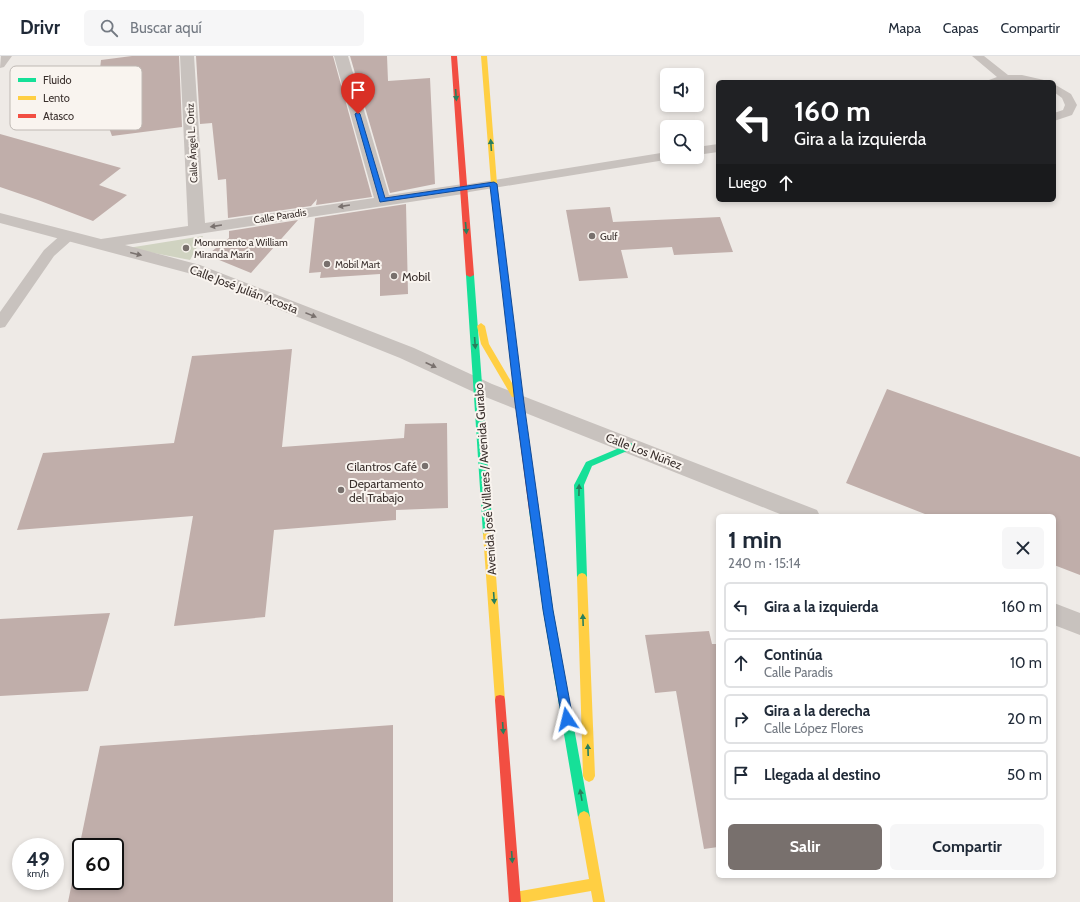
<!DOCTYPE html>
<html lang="es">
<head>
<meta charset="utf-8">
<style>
	:root { --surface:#fff; --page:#f6f6f7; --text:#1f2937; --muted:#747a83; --line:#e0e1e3; --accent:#78706d }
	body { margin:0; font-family:Cabin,sans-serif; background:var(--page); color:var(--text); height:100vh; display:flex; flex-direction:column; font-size:15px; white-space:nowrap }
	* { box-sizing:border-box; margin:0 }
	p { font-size:13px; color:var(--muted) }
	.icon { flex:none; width:22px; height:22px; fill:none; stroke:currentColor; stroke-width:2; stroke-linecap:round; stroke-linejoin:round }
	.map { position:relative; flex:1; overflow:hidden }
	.side { position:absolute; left:716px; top:458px; width:340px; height:364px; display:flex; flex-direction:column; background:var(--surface); border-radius:6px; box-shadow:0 2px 6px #0003 }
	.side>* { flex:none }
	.banner { position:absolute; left:716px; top:24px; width:340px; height:122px; border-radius:6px; box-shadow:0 2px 6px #0003; background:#202124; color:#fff; overflow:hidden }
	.controls { position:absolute; left:660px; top:12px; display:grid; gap:8px }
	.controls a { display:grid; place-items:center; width:44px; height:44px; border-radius:6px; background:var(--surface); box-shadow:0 2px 6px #0003; font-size:20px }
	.speed { position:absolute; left:12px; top:782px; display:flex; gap:8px; font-size:20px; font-weight:700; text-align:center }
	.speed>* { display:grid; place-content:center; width:52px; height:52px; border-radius:50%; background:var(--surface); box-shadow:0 2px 6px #0003; line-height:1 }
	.speed small { font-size:10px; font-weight:400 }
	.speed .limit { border:2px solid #111; border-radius:6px; background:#fff; color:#111 }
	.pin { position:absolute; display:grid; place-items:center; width:34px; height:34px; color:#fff; margin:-41px -17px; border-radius:50% 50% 50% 0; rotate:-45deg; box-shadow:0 0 4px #0007 }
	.pin .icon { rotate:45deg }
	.me { position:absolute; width:44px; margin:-22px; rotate:350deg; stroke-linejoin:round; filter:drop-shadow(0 0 3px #0008) }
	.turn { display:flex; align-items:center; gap:14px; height:84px; padding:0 12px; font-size:18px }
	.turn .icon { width:52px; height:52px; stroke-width:2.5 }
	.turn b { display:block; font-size:28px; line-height:34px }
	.then { display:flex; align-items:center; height:38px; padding:0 12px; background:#0003; gap:8px; font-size:15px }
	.round { display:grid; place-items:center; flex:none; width:42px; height:42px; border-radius:6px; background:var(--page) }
	.summary { display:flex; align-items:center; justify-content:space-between; height:68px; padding:0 12px }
	h1 { font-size:24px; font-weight:800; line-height:30px }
	.button { display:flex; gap:8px; margin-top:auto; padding:8px 12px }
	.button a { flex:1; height:46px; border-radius:6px; background:var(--accent); color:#fff; font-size:16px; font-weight:800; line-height:46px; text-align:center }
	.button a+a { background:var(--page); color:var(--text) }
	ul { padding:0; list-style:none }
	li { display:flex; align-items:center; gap:12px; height:50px; margin:0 8px 6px; padding:0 4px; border:2px solid var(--line); border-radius:6px }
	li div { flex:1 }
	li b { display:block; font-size:15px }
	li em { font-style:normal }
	header { display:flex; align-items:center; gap:24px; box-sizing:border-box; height:56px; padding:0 20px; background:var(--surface); border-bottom:1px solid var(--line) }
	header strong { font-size:19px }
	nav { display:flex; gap:22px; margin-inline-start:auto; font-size:14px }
	.search { width:280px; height:36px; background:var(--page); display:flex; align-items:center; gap:10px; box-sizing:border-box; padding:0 14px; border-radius:6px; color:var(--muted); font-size:15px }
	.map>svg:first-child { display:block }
</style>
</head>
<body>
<header>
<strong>Drivr</strong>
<div class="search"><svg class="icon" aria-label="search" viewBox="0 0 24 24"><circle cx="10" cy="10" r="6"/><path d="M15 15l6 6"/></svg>Buscar aquí</div>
<nav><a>Mapa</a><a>Capas</a><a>Compartir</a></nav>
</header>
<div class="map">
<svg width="1080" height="846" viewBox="0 0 1080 846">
	<rect width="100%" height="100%" fill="#eeeae6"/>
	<path fill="#d0d3c1" d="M203,180l-13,24 -62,-12z"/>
	<path fill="#c0aeaa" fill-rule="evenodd" d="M132,0h47l3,71 -70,9 -15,-41 4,-35z
		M196,0h137l39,141 -56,8 1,-6 -6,7 -83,12 -2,-39 -8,1 -6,-57 -12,1z
		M350,0h37l1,25 42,-3 5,106 -45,9z
		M0,78l121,34 -22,17 28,10 -34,26 -55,-21 -38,-13z
		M406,148l2,90 -28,2v-22l-60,4 1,-6 -12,1 6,-55z
		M610,151l3,15 107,-5 13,35 -59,3 -2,-8 -51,3 7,28 -49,3 -13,-71z
		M298,164l-47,53 -44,-18 22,-17v-7z
		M292,293l-10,98 122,-9 1,-14 42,-1 1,85 -52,2v10l-122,10 -9,87 -91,9 19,-110 -176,14 26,-77 131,-10 18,-87z
		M887,333l193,68v118l-26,-10v-49h-124l-84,-33z
		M110,557l-22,78 -88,5v-77z
		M709,575l3,13h6v203l-14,2 -28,-158 -21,2 -10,-58z
		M393,669v177h-325l32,-156zM81,791h34v34h-34z"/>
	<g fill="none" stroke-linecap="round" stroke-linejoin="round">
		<path fill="#c8c2be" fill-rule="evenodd" d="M1,0h11l-8,11 -4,1z
			M972,0h12l24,19h14l22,5 2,2h-59l2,-2 8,-3z
			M1054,28l17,10 6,11 -5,10 -18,6v-8l9,-3 2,-5 -3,-7 -8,-6z
			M718,88v8l-21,3v-8z
			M667,96v5h6l-2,2 -208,34 -5,-1 -2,-3 2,-3 5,-1z
			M68,176l5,1 2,3 -2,3 -19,17 -49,71 -5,1v-16l44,-62 19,-17z"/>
		<path fill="#c8c2be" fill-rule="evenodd" d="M180,0h14l11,167 169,-25 -40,-142h14l41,139 74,-11 6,2 2,3 -2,3 -6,2 -338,51 75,20 214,83 78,36 325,126 3,6h-35l-307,-122 -78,-36 -212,-85 -188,-50v-10l101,26 87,-13z
			M1054,547l26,10v22l-26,-10z"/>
		<path fill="#16e098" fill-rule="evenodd" d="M467,217h3l4,2 19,259 -2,3 -3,1 -3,-1 -2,-3 -17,-259z
			M631,387l4,3 -1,2 -42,18 -8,19 3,92 -2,3 -3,1 -3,-1 -2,-3 -3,-92 12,-23z
			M534,450l3,1 2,3 14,100 37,207 -2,4 -4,2 -4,-2 -2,-4 -35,-207 -14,-100 2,-3z"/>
		<path fill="#ffcf43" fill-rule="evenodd" d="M481,0h6l10,128 6,50 -3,2 -3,-2 -6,-50z
			M481,267l4,3 4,18 30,51 -1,2h-6l-31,-53 -4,-18z
			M488,474l3,1 2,3 12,166 -1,4 -4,1 -4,-1 -1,-4 -12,-166 2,-3z
			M582,517l3,1 2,3 8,199 -2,4 -4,2 -4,-2 -2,-4 -6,-199 2,-3z
			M584,755l4,2 2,4 15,85h-12l-2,-11 -63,11h-18l-1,-4 2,-4 4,-2 74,-13 -11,-62 2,-4z"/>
		<path fill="#f24e42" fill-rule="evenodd" d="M451,0h6l17,219 -4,2 -4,-2z
			M500,176l3,2 20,169 16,107 -2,3h-6l-2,-3 -14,-107 -18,-169z
			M500,639l4,1 1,4 16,202h-12l-14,-202 1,-4z"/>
	</g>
	<defs><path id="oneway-solid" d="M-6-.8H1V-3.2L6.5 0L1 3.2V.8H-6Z"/></defs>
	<g fill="#297f5d">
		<use href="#oneway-solid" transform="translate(456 39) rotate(86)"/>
		<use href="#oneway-solid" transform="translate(491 89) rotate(-94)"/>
		<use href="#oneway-solid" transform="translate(466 172) rotate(85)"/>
		<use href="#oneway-solid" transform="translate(475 287) rotate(86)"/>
		<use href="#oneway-solid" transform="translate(579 434) rotate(-89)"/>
		<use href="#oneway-solid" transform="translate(494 542) rotate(86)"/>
		<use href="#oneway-solid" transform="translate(583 564) rotate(-92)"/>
		<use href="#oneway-solid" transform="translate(503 672) rotate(86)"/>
		<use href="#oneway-solid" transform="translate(588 694) rotate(-92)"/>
		<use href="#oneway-solid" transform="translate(581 739) rotate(-100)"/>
		<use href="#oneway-solid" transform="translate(512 801) rotate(86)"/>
	</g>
	<g fill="#79716e">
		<use href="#oneway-solid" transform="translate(344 150) rotate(171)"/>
		<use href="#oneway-solid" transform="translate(216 170) rotate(171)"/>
		<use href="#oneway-solid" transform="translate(136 198) rotate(14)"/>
		<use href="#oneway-solid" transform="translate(311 259) rotate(22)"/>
		<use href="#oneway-solid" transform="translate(431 309) rotate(25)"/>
	</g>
	<path fill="#1a73e8" stroke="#114b97" d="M358,56l2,2 25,84 109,-16 3,2 27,219 29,207 20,109 -2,3 -4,2 -4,-2 -1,-3 -19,-109 -28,-207 -25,-217 -110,16 -25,-88z"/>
	<g fill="#78706d" stroke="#f9f4ef" stroke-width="1.5">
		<circle cx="592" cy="180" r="4"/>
		<circle cx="186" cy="192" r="4"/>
		<circle cx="327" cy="208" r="4"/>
		<circle cx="394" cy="220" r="4"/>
		<circle cx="425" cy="410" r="4"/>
		<circle cx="341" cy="434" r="4"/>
	</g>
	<g text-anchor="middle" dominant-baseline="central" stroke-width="4" stroke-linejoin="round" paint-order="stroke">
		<g font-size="10" fill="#392f2c" stroke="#f9f4ef">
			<text transform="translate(192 87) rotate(-93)">Calle Ángel L. Ortiz</text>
			<text transform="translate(280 160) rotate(-9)">Calle Paradis</text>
		</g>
		<g font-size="10" fill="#392f2c" stroke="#f9f4ef" text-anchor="start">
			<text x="600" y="180">Gulf</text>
			<text x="194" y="186">Monumento a William<tspan x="194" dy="12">Miranda Marín</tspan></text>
			<text x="335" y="208">Mobil Mart</text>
		</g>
		<g font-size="12" fill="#392f2c" stroke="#f9f4ef" text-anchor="start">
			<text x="402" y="220">Mobil</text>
			<text x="417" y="410" text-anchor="end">Cilantros Café</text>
			<text x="349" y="427">Departamento<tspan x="349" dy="14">del Trabajo</tspan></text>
		</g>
		<g font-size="12" fill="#392f2c" stroke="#f9f4ef">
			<text transform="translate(244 233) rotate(21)">Calle José Julián Acosta</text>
			<text transform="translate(644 395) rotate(21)">Calle Los Núñez</text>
			<text transform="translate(485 423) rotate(-94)">Avenida José Villares / Avenida Gurabo</text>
		</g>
	</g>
	<rect x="10" y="10" width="132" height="64" rx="6" fill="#f9f4ef" stroke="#bfb9b4" stroke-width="1"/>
	<rect x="18" y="22" width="18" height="4" fill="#16e098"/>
	<rect x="18" y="40" width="18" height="4" fill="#ffcf43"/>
	<rect x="18" y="58" width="18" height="4" fill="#f24e42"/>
	<g font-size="11" fill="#392f2c">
		<text x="43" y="28">Fluido</text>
		<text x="43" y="46">Lento</text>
		<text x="43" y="64">Atasco</text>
	</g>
</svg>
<div class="controls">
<a><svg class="icon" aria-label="sound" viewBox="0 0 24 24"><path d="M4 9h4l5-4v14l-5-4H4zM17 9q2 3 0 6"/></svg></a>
<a><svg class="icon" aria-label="search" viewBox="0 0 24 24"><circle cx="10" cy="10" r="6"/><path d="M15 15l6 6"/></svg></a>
</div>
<div class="speed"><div>49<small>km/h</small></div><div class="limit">60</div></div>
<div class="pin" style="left:358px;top:58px;background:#d93025"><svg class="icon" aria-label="arrive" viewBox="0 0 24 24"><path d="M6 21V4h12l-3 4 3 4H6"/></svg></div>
<svg class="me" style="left:567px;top:663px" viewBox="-20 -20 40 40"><path d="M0-17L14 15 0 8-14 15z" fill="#1a73e8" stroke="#fff" stroke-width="4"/></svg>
<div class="banner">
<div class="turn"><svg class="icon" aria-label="left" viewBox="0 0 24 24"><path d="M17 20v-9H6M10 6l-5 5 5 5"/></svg><div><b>160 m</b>Gira a la izquierda</div></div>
<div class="then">Luego<svg class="icon" aria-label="ahead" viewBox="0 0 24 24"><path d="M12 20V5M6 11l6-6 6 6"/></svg></div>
</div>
<section class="side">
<div class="summary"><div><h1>1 min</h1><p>240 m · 15:14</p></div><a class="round"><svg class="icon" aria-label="close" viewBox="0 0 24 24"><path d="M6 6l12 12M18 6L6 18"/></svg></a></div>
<ul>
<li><svg class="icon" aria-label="left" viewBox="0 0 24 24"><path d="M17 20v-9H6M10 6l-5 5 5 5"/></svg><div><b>Gira a la izquierda</b></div><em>160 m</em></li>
<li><svg class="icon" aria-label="ahead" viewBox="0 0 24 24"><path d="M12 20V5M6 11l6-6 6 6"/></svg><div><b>Continúa</b><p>Calle Paradis</p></div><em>10 m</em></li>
<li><svg class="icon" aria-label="right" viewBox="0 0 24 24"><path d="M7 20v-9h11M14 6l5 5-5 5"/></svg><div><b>Gira a la derecha</b><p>Calle López Flores</p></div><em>20 m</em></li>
<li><svg class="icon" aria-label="arrive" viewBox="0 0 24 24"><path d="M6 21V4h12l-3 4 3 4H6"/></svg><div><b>Llegada al destino</b></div><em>50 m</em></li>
</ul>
<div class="button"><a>Salir</a><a>Compartir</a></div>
</section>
</div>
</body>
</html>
